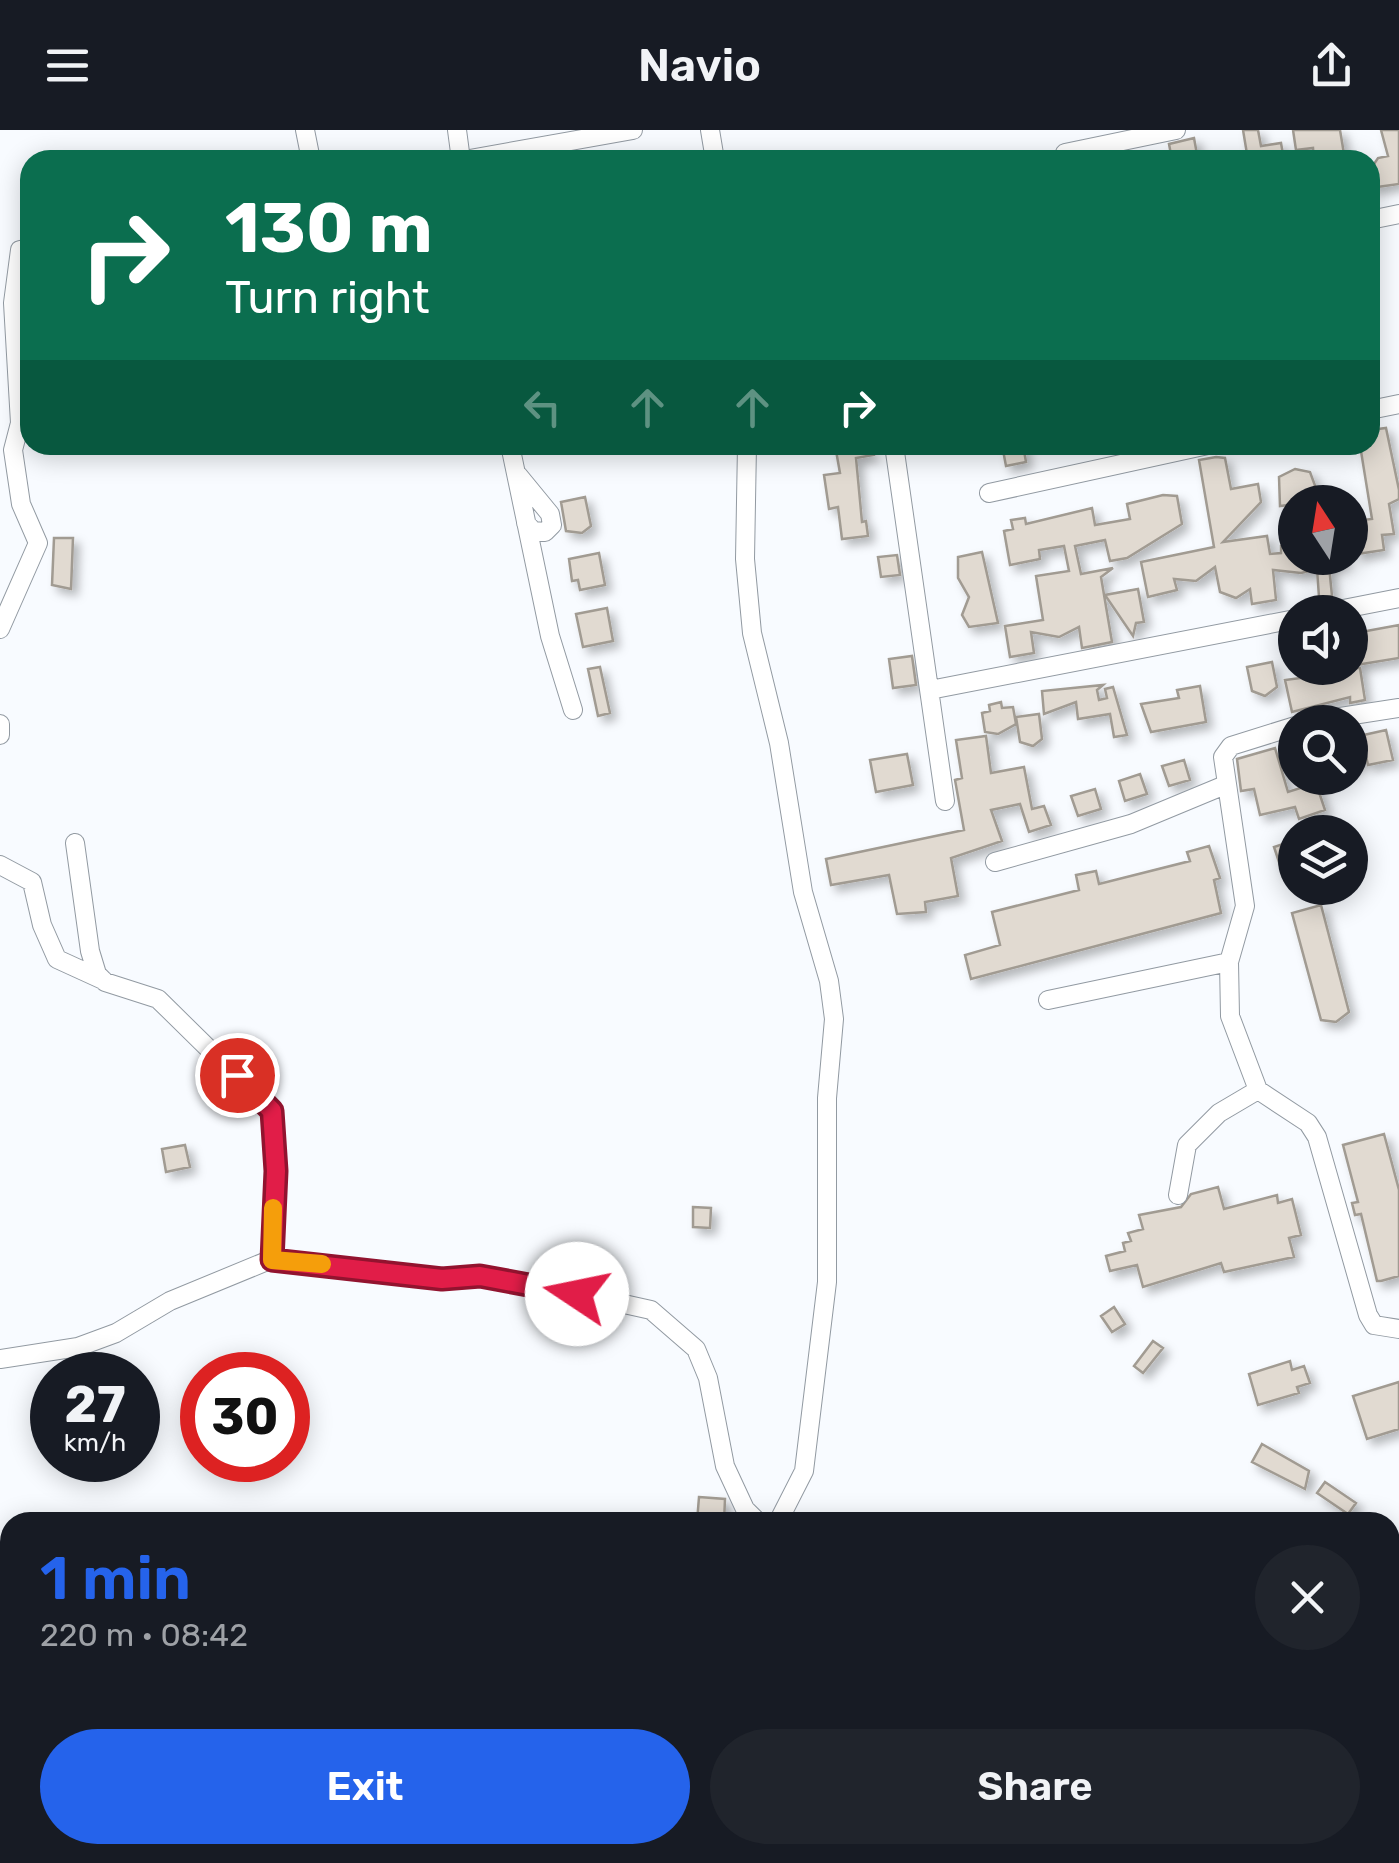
<!DOCTYPE html>
<html lang="en">
<head>
<meta charset="utf-8">
<style>
	:root { --surface:#171b24; --page:#20242c; --text:#f1f3f6; --muted:#9ea1a6; --accent:#2563eb }
	body { margin:0; font-family:Rubik,sans-serif; background:var(--page); color:var(--text); height:100vh; display:flex; flex-direction:column; font-size:38px; white-space:nowrap }
	* { box-sizing:border-box; margin:0 }
	p { font-size:32px; color:var(--muted) }
	.icon { flex:none; width:55px; height:55px; fill:none; stroke:currentColor; stroke-width:2; stroke-linecap:round; stroke-linejoin:round }
	.map { position:relative; flex:1; overflow:hidden }
	.details { position:absolute; left:0px; top:1382px; width:1400px; height:352px; display:flex; flex-direction:column; background:var(--surface); border-radius:30px 30px 0 0; box-shadow:0 5px 25px #0003 }
	.details>* { flex:none }
	.top-card { position:absolute; left:20px; top:20px; width:1360px; height:305px; border-radius:30px; box-shadow:0 5px 25px #0003; background:#0b6e4f; color:#fff; overflow:hidden }
	.needle { width:65px; rotate:348deg }
	.controls { position:absolute; left:1278px; top:355px; display:grid; gap:20px }
	.controls a { display:grid; place-items:center; width:90px; height:90px; border-radius:50%; background:var(--surface); box-shadow:0 5px 25px #0003; font-size:50px }
	.speed { position:absolute; left:30px; top:1222px; display:flex; gap:20px; font-size:50px; font-weight:700; text-align:center }
	.speed>* { display:grid; place-content:center; width:130px; height:130px; border-radius:50%; background:var(--surface); box-shadow:0 5px 25px #0003; line-height:1 }
	.speed small { font-size:25px; font-weight:400 }
	.speed .limit { border:15px solid #d22; background:#fff; color:#111 }
	.pin { position:absolute; display:grid; place-items:center; width:85px; height:85px; color:#fff; margin:-42px; border:5px solid #fff; border-radius:50%; box-shadow:0 2px 10px #0007 }
	.me { position:absolute; width:110px; margin:-55px; rotate:281deg; stroke-linejoin:round; filter:drop-shadow(0 0 8px #0008) }
	.turn { display:flex; align-items:center; gap:35px; height:210px; padding:0 40px; font-size:45px }
	.turn .icon { width:130px; height:130px; stroke-width:2.5 }
	.turn b { display:block; font-size:70px; line-height:85px }
	.lanes { display:flex; align-items:center; height:95px; padding:0 40px; background:#0003; justify-content:center; gap:50px; direction:ltr }
	.lanes .off { opacity:.35 }
	.round { display:grid; place-items:center; flex:none; width:105px; height:105px; border-radius:52px; background:var(--page) }
	.headline { display:flex; align-items:center; justify-content:space-between; height:170px; padding:0 40px }
	h1 { font-size:60px; font-weight:600; line-height:75px; color:var(--accent) }
	.cta { display:flex; gap:20px; margin-top:auto; padding:20px 40px }
	.cta a { flex:1; height:115px; border-radius:60px; background:var(--accent); color:#fff; font-size:40px; font-weight:600; line-height:115px; text-align:center }
	.cta a+a { background:var(--page); color:var(--text) }
	header { display:flex; justify-content:space-between; align-items:center; height:130px; padding:0 40px; background:var(--surface); font-size:45px; font-weight:600 }
	.map>svg:first-child { display:block }
</style>
</head>
<body>
<header><svg class="icon" aria-label="menu" viewBox="0 0 24 24"><path d="M4 6h16M4 12h16M4 18h16"/></svg>Navio<svg class="icon" aria-label="share" viewBox="0 0 24 24"><path d="M12 15V3M7 8l5-5 5 5M5 13v7h14v-7"/></svg></header>
<div class="map">
<svg width="1399" height="1733" viewBox="0 0 1399 1733">
	<defs>
		<filter id="shadow"><feDropShadow dx="6" dy="6" stdDeviation="5" flood-color="#0004"/></filter>
	</defs>
	<rect width="100%" height="100%" fill="#f8fbff"/>
	<path fill="#e1dad1" stroke="#a19b92" stroke-width="2.5" filter="url(#shadow)" d="M1243,0h15l3,16 20,-3 3,17h-36z
		M1293,0h47l5,30h-31l-1,-12 -17,2z
		M1381,0h18v54l-29,4v-18l8,-12 10,-2z
		M1194,8l4,22h-26l-3,-16z
		M1386,298l13,62v9l-10,5 5,30 -12,1 2,15 -27,4 -4,-33 19,-2 -12,-74h10v-15z
		M835,315h27l11,10 -17,3 6,64 4,-1 2,15 -26,3 -4,-32 -9,2 -5,-34 16,-2z
		M1002,315h21l3,17 -20,4z
		M1216,327l9,1 6,31 27,-5 3,18 -38,40 44,-6 3,18 11,-1v-7l14,-3v15h48l1,4 -15,4 3,30 -13,1 -2,-28 -16,4 -28,-3 3,30 -24,4 -2,-15 -14,9 -16,-6 -5,-25 -19,14 -22,-2 3,11 -29,7 -7,-35 73,-15 -15,-87z
		M1295,339l15,3 7,19 -5,11 -32,4 -1,-29z
		M1163,365l14,1 5,28 -55,34 -17,3 -5,-21 -30,6 6,28 32,-6 -12,9 11,65 -30,6 -3,-21 -20,10 -28,-5 3,21 -24,4 -5,-31 38,-6 -7,-44 33,-5 -5,-25 -25,4 1,9 -30,6 -6,-34 9,-2 -2,-9 14,-2 1,6 66,-16 3,17 35,-6 -3,-15z
		M585,367l6,29 -9,7 -16,-2 -5,-29z
		M54,408h19l-2,51 -19,-4z
		M982,422l16,71 -29,4 -7,-12 7,-18 -11,-19v-21z
		M599,423l6,32 -25,5 -2,-10 -6,1 -3,-22z
		M897,425l3,20 -19,2 -3,-20z
		M1138,459l6,33 -8,1 -3,13 -28,-41z
		M607,478l6,33 -30,6 -7,-33z
		M1399,495v33l-49,8v-32z
		M912,526l4,29 -23,3 -4,-29z
		M1272,532l5,25 -12,9 -13,-5 -5,-24z
		M600,537l10,46 -12,3 -10,-47z
		M1345,538h15l5,32 -15,3v-6l-58,15 -7,-32 61,-8z
		M1103,555l-6,5 2,10 8,-2 -2,-9 8,-2 14,48 -13,2 -4,-23 -32,5 -2,-17 -32,12 -2,-23z
		M1200,556l6,36 -55,10 -10,-28 38,-6 -2,-8z
		M1001,572l1,6 11,-1 3,17 -18,10 -13,-2 -3,-19 8,-2 -1,-6z
		M1039,584l3,25 -9,7 -13,-4 -4,-25z
		M1386,600l7,30 -25,5 -2,-9 -16,13v-31z
		M986,606l5,37 33,-6 8,42 12,-3 7,19 -22,7 -9,-28 -29,6 11,31 -51,17 7,38 -33,6 1,10 -29,2 -8,-39 -58,10 -5,-26 138,-29 -9,-50 7,-2 -6,-38z
		M1275,618l13,44 28,-9 9,27 -26,9 -4,-12 -35,8 -6,-26 -13,2 -4,-32z
		M907,624l6,31 -37,7 -6,-32z
		M1184,630l6,20 -21,6 -7,-20z
		M1140,644l7,20 -22,7 -6,-20z
		M1095,659l6,20 -23,7 -7,-20z
		M1295,710v26l-13,5 -8,-24z
		M1209,716l11,32 -6,2 7,33 -250,66 -6,-24 35,-10 -8,-33 87,-22 -3,-15 20,-4 3,13 91,-23 -3,-9z
		M1321,775l28,107 -13,10 -15,-2 -29,-107z
		M1384,1004l15,56v86l-18,5h-4l-16,-67 -6,1 -3,-12 6,-1 -15,-57z
		M185,1015l5,22 -24,5 -4,-23z
		M1218,1057l6,22 53,-14 1,8 14,-4 9,36 -12,3 5,19 -70,15 -3,-9 -78,24 -6,-22 -27,6 -4,-15 19,-5 -2,-8 8,-2 -3,-8 15,-4 -4,-14 42,-8 10,-13z
		M693,1077l18,1 -1,20 -17,-1z
		M1114,1177l11,17 -13,8 -11,-16z
		M1153,1211l10,7 -20,25 -9,-7z
		M1290,1231l2,9 12,-4 6,17 -13,4 2,6 -41,12 -9,-31z
		M1399,1252v47l-32,10 -14,-43z
		M1262,1314l47,27 -4,18 -53,-27z
		M1325,1352l31,21 -8,11 -31,-21z
		M699,1367l26,2 -1,23h-27z"/>
	<g fill="none" stroke-linecap="round" stroke-linejoin="round">
		<g stroke="#929aa2" stroke-width="20">
			<path id="street" d="M305,0l6,30
				M457,0l4,30
				M710,0l5,30
				M1065,23l111,-23
				M464,30l169,-30
				M1370,90l29,-6
				M1370,280l29,-6
				M510,315l40,191 23,74
				M747,315l-2,114 7,74 27,110 24,149 26,89 5,38 -7,79v184l-23,189 -26,51
				M894,315l51,356
				M518,345l32,39 2,11 -7,7 -12,-1 -7,-8
				M989,363l219,-48
				M1328,482l71,-14
				M0,499l38,-86 -17,-39 -8,-54 7,-27 -7,-120 7,-53 10,-2
				M930,560l365,-71
				M1308,592l91,-14
				M0,594v11
				M1295,596l-64,20 -8,11 22,149 -16,56 1,54 28,74 50,33 9,14 51,178 6,10 25,4
				M75,713l15,108 7,23 8,8 53,17 114,112 4,60 -4,88
				M995,732l136,-38 94,-39
				M0,735l32,17 10,43 15,34 46,21
				M1048,870l181,-38
				M1178,1065l9,-50 32,-32 39,-23
				M0,1229l78,-12 38,-14 54,-32 102,-42 170,20 38,-3 135,26 36,8 45,39 12,29 17,88 20,43 13,13
				M180,1733l12,-8
				M674,1733l1,-8"/>
		</g>
		<use href="#street" stroke="#fff" stroke-width="18"/>
	</g>
	<g fill="none" stroke-linecap="round" stroke-linejoin="round">
		<g stroke="#92132f" stroke-width="25">
			<path id="route" d="M237,945l35,36 4,60 -4,89 170,19 38,-3 97,18"/>
		</g>
		<use href="#route" stroke="#e11d48" stroke-width="18"/>
		<path stroke="#f59e0b" stroke-width="18" d="M273,1078l-1,52 50,4"/>
	</g>
</svg>
<div class="controls">
<a><svg class="needle" viewBox="-14 -14 28 28"><path d="M0-13l5 13h-10z" fill="#e53935"/><path d="M0 13l5-13h-10z" fill="#9ea1a6"/></svg></a>
<a><svg class="icon" aria-label="sound" viewBox="0 0 24 24"><path d="M4 9h4l5-4v14l-5-4H4zM17 9q2 3 0 6"/></svg></a>
<a><svg class="icon" aria-label="search" viewBox="0 0 24 24"><circle cx="10" cy="10" r="6"/><path d="M15 15l6 6"/></svg></a>
<a><svg class="icon" aria-label="layers" viewBox="0 0 24 24"><path d="M12 4l9 5-9 5-9-5zM3 14l9 5 9-5"/></svg></a>
</div>
<div class="speed"><div>27<small>km/h</small></div><div class="limit">30</div></div>
<div class="pin" style="left:237px;top:945px;background:#d93025"><svg class="icon" aria-label="arrive" viewBox="0 0 24 24"><path d="M6 21V4h12l-3 4 3 4H6"/></svg></div>
<svg class="me" style="left:577px;top:1164px" viewBox="-20 -20 40 40"><circle r="19" fill="#fff"/><path d="M0-13L10 11 0 6-10 11z" fill="#e11d48"/></svg>
<div class="top-card">
<div class="turn"><svg class="icon" aria-label="right" viewBox="0 0 24 24"><path d="M7 20v-9h11M14 6l5 5-5 5"/></svg><div><b>130 m</b>Turn right</div></div>
<div class="lanes"><svg class="icon off" aria-label="left" viewBox="0 0 24 24"><path d="M17 20v-9H6M10 6l-5 5 5 5"/></svg><svg class="icon off" aria-label="ahead" viewBox="0 0 24 24"><path d="M12 20V5M6 11l6-6 6 6"/></svg><svg class="icon off" aria-label="ahead" viewBox="0 0 24 24"><path d="M12 20V5M6 11l6-6 6 6"/></svg><svg class="icon" aria-label="right" viewBox="0 0 24 24"><path d="M7 20v-9h11M14 6l5 5-5 5"/></svg></div>
</div>
<section class="details">
<div class="headline"><div><h1>1 min</h1><p>220 m · 08:42</p></div><a class="round"><svg class="icon" aria-label="close" viewBox="0 0 24 24"><path d="M6 6l12 12M18 6L6 18"/></svg></a></div>
<div class="cta"><a>Exit</a><a>Share</a></div>
</section>
</div>
</body>
</html>
